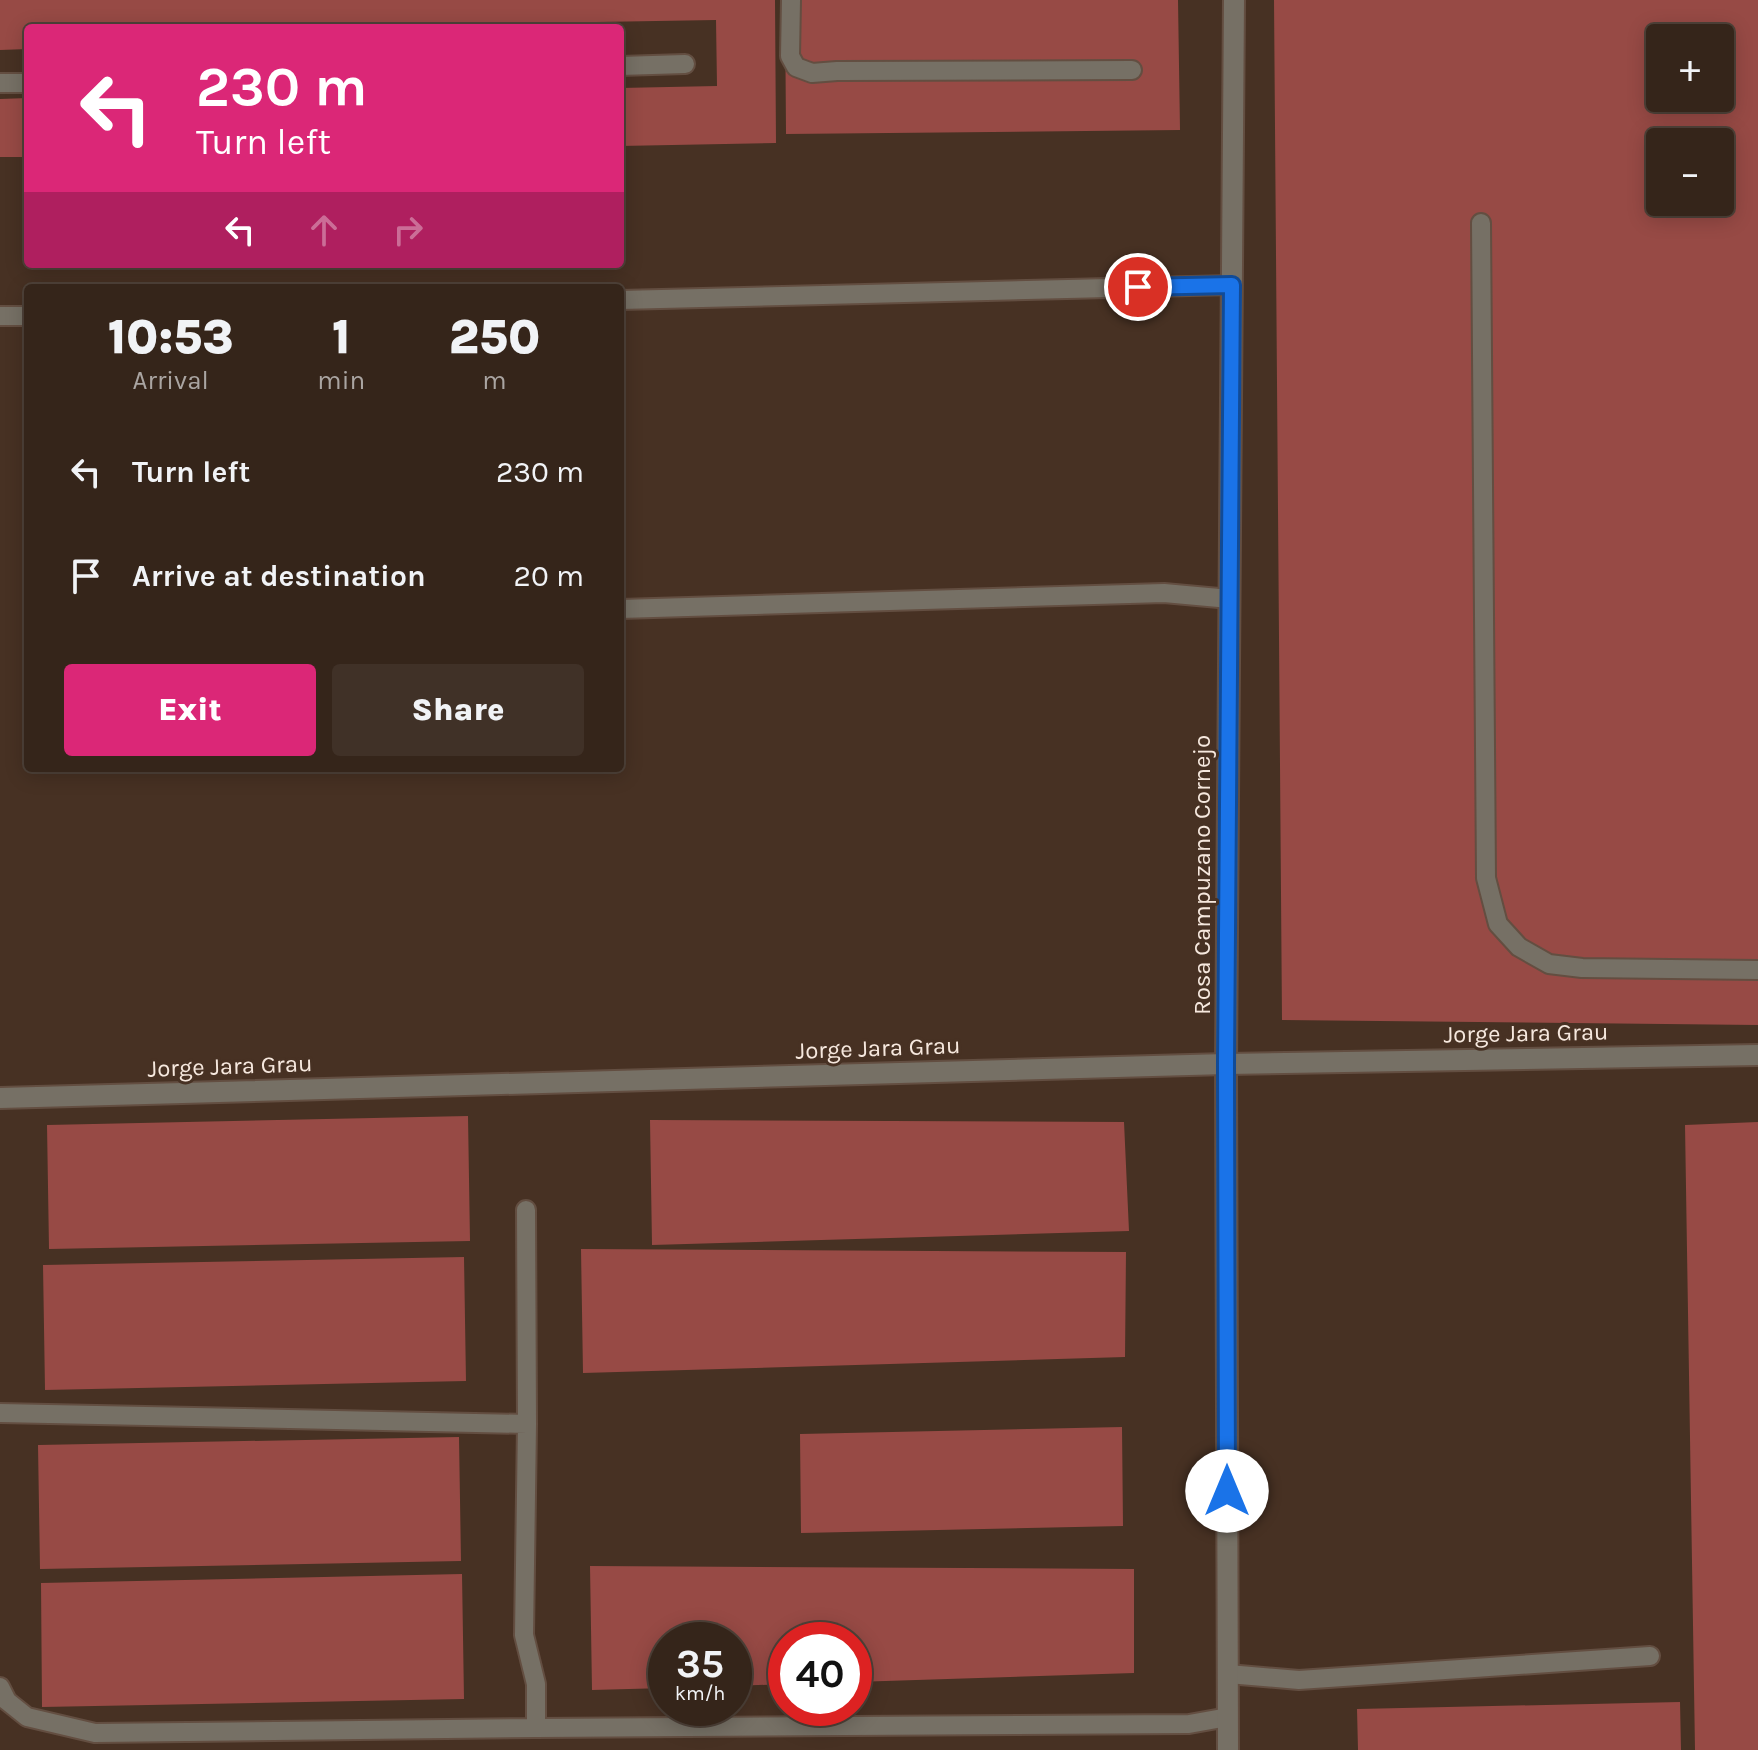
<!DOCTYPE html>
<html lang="en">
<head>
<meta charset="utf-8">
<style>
	:root { --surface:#35251a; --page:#403127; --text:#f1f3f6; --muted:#aaa5a2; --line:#4f4239; --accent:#db2777 }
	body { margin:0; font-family:Karla,sans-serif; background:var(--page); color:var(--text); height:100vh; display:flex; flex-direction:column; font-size:30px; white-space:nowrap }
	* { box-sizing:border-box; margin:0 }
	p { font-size:26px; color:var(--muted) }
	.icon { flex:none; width:44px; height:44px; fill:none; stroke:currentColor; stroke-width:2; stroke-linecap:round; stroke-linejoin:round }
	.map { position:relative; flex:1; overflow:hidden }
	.side { position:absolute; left:24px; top:284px; width:600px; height:488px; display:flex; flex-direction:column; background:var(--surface); border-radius:8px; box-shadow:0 4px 20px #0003,0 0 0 2px var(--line) }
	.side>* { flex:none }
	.guide { position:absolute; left:24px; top:24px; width:600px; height:244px; border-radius:8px; box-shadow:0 4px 20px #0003,0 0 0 2px var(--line); background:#db2777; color:#fff; overflow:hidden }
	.tools { position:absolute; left:1646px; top:24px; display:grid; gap:16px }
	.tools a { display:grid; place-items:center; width:88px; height:88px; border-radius:8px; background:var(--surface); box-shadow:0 4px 20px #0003,0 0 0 2px var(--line); font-size:40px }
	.speed { position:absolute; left:648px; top:1622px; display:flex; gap:16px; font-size:40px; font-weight:700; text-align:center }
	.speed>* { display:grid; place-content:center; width:104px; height:104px; border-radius:50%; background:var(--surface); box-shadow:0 4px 20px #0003,0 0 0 2px var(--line); line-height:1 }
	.speed small { font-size:20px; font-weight:400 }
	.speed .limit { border:12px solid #d22; background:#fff; color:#111 }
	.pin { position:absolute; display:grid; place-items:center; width:68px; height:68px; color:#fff; margin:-34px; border:4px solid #fff; border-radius:50%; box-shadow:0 2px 8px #0007 }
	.me { position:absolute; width:88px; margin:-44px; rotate:0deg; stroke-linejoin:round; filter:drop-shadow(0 0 6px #0008) }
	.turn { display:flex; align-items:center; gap:28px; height:168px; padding:0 40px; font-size:36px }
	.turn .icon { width:104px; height:104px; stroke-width:2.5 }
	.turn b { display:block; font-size:56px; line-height:68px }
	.lanes { display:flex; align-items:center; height:76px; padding:0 40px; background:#0003; justify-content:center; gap:40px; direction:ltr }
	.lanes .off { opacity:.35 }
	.eta { display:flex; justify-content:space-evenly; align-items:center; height:136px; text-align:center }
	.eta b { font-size:48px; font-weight:800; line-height:56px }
	.cta { display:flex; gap:16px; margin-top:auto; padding:16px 40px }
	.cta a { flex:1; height:92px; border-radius:8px; background:var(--accent); color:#fff; font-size:32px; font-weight:800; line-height:92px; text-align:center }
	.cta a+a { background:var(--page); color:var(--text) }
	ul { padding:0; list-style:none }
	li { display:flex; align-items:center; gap:24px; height:104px; padding:0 40px }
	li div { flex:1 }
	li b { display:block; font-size:30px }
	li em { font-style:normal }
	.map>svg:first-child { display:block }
</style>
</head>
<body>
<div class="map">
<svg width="1758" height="1750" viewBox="0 0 1758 1750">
	<rect width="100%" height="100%" fill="#473123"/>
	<path fill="#974a45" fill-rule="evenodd" d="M0,0h775l1,143 -156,3v-58l97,-2 -1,-66 -119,2v6h-569v21l-28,1z
		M785,0h393l2,130 -394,4z
		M1274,0h484v1025l-476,-5zM1660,38h60v60h-60zM1660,142h60v60h-60z
		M28,98v59h-28v-58z
		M468,1116l2,125 -421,8 -2,-124z
		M650,1120l474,2 5,109 -477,14z
		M1758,1122v628h-63l-10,-625z
		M581,1249l545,3 -1,105 -542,16z
		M464,1257l2,124 -421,9 -2,-125z
		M1122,1427l1,99 -322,7 -1,-99z
		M459,1437l2,124 -421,8 -2,-124z
		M590,1566l544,3v104l-280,9v-42h-68v44l-52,2v-46h-68v48l-74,2z
		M462,1574l2,125 -422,8 -1,-124z
		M1680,1702l1,48h-323l-1,-41z"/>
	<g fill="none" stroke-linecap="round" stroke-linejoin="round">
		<g stroke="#634e41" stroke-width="22">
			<path id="service" d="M791,0l-1,56 6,11 16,6 25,-2 295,-1
				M620,66l65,-2
				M0,83h28
				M1481,223l5,655 12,46 21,23 30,17 33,4 176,2
				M620,300l612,-15
				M0,316h28
				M620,609l544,-16 66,6
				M526,1210l1,214 -3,211 12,49v44l653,-4 39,-7
				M0,1413l527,11
				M1228,1674l71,6 351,-24
				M0,1687l7,14 20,16 68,16 441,-5"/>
		</g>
		<g stroke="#634e41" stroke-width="24">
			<path id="minor" d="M0,1098l1226,-34 532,-9"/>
		</g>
		<g stroke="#634e41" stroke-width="24">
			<path id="tertiary" d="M1228,1750l-2,-686 8,-1064"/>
		</g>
		<use href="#service" stroke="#767065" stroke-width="18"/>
		<use href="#minor" stroke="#767065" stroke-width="20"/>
		<use href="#tertiary" stroke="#767065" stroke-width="20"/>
	</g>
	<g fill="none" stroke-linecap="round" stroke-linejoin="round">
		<g stroke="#114b97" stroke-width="20">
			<path id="route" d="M1138,287l94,-2 -6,779 1,427"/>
		</g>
		<use href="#route" stroke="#1a73e8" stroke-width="14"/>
	</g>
	<g text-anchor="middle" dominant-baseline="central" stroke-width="6" stroke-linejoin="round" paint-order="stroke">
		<g font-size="24" fill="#f6e8de" stroke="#473123">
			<text transform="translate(1202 875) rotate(-90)">Rosa Campuzano Cornejo</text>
			<text transform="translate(1526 1033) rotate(-1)">Jorge Jara Grau</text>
			<text transform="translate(878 1048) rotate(-2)">Jorge Jara Grau</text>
			<text transform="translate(230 1066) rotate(-2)">Jorge Jara Grau</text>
		</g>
	</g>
</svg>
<div class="tools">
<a>+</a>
<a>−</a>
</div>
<div class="speed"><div>35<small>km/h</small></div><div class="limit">40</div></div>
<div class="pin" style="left:1138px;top:287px;background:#d93025"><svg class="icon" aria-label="arrive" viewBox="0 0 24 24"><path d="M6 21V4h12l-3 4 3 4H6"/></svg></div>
<svg class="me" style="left:1227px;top:1491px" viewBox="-20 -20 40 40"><circle r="19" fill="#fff"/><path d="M0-13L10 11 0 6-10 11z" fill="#1a73e8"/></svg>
<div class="guide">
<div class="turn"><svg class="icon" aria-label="left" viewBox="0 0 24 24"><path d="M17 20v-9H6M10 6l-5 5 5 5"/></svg><div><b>230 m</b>Turn left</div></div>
<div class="lanes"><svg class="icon" aria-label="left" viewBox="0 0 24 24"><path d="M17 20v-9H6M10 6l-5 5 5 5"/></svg><svg class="icon off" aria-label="ahead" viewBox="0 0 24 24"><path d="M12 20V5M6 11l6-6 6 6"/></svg><svg class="icon off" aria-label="right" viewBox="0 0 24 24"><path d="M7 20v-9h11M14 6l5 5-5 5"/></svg></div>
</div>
<section class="side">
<div class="eta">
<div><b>10:53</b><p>Arrival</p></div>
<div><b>1</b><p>min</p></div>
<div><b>250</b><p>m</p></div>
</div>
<ul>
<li><svg class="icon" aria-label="left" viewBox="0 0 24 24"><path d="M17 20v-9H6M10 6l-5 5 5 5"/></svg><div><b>Turn left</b></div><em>230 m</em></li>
<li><svg class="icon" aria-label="arrive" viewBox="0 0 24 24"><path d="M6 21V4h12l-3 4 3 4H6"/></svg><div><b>Arrive at destination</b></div><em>20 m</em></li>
</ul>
<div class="cta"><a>Exit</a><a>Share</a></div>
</section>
</div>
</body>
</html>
